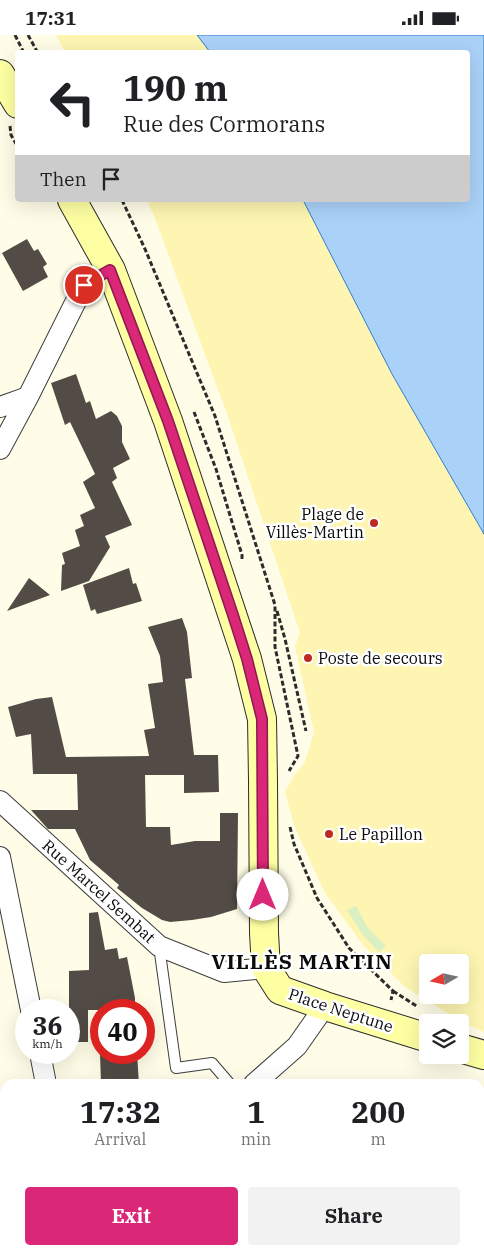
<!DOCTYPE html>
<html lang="en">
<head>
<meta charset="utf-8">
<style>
	:root { --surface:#fff; --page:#f2f2f2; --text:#202124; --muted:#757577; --accent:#db2777 }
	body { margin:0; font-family:"IBM Plex Serif",serif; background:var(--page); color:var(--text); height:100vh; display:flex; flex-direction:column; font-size:19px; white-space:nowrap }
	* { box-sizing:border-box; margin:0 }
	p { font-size:16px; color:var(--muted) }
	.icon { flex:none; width:28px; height:28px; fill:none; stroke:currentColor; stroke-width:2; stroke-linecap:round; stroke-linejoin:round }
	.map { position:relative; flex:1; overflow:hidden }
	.drawer { position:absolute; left:0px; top:1044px; width:485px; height:176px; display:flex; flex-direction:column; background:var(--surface); border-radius:15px 15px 0 0; box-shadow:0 5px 20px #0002 }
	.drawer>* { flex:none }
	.hud { position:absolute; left:15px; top:15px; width:455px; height:152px; border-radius:5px; box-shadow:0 5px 20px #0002; background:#fff; color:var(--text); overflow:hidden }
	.needle { width:32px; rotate:261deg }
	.buttons { position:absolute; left:419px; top:919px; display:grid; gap:10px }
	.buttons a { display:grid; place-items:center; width:50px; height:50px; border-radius:5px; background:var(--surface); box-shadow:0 5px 20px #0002; font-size:25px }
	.speed { position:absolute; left:15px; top:964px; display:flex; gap:10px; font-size:25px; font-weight:700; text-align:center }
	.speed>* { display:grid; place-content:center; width:65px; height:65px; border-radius:50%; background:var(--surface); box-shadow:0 5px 20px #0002; line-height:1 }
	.speed small { font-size:12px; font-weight:400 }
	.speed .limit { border:8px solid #d22; background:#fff; color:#111 }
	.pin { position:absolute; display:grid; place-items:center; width:42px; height:42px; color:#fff; margin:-21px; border:2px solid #fff; border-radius:50%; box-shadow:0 1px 5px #0007 }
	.me { position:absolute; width:55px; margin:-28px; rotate:0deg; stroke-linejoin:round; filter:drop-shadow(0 0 4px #0008) }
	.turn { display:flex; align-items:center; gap:18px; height:105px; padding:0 25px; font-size:22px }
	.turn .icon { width:65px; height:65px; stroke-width:2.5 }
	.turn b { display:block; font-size:35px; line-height:42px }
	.then { display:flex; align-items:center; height:48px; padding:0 25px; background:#0003; gap:10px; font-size:19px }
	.eta { display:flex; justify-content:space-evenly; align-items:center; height:85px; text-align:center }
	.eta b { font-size:30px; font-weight:700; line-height:35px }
	.button { display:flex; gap:10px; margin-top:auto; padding:10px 25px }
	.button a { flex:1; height:58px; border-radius:5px; background:var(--accent); color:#fff; font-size:20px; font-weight:700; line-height:58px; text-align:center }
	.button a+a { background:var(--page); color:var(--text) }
	.status { display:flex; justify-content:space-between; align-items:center; height:35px; padding:0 25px; background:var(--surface); direction:ltr }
	.status svg { height:14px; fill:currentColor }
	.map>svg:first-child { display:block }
</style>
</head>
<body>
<div class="status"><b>17:31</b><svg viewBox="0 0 49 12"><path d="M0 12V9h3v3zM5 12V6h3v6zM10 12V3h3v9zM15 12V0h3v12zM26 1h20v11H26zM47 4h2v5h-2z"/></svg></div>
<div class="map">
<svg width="484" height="1219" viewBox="0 0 484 1219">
	<rect width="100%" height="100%" fill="#fffde7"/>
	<path fill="#fdf5b1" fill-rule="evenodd" d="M56,0h141l13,17h-145z
		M146,165h173l165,103v729l-24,-11 -55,-34 -42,-42 -38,-52 -30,-65 -10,-36 9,-16 11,-14 9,-30 -19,-86 5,-13 -73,-219 -74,-201zM428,928h32v32h-32z"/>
	<path fill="#dbf0c2" d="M356,871l12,22 18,18 -7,6 -17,-18 -15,-24z"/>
	<path fill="#aad1f8" stroke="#2e7dd1" d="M197,0h287v499l-92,-160 -89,-174h165v-147l-258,-1z"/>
	<path fill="#534c46" d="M27,204l7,12 4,-2 9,15 -4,3 5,10 -25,14 -21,-38z
		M76,339l10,29 4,-2 6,18 15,-8 6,5 5,10v16l8,17 -17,9 4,10 -5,4 20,43 -27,11 5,11 -21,34 -28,10 1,-26 3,-1 -3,-11 18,-7 -5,-16 9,-4 -4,-11 15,-7 -12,-26 12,-8 -25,-52 -5,3 -14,-42z
		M129,533l4,16 3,-1 6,18 -45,13 -2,-5 -4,2 -8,-26z
		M29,543l21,17 -43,16z
		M182,583l5,14 5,46 -7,1 9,76h24l1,37 -35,1v-18h-39l1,52h24l1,18 24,-4h25v-28h18l-1,96 -26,8 -19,3 -22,2 -8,-2 -20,-12 -25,-20 2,-3 -29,-25 -15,-31h-27l-17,-19h47l-1,-36h-44l-2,-40 -15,3 -8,-30 28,-8 16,-2 14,60 83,-1 -5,-26 11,-2 -7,-44 15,-2 -3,-26 -12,-29z
		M98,877l7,38 12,-2 2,11 8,-2 8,41v12h-47v32h-19v-71l20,-1v-57z
		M100,1018h37l2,31h-38z"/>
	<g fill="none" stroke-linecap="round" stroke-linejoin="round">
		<g stroke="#3d3d3d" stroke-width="12">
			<path id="lane" d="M159,911l17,122 36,-5 18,21"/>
		</g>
		<g stroke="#3d3d3d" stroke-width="22">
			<path id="street" d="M0,372l28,-10
				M0,414l28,-52 56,-112 27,-15
				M0,766l159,145 65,26 42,-4
				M0,822l31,153
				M40,1018l6,31
				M254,1049l43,-38 28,-40
				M9,1219l5,-4"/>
		</g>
		<g stroke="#2c2c2c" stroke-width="30">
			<path id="secondary" d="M0,39l18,30
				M72,165l39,70 57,151 79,238 15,60 1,61 1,153 2,35 14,22 45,16 103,32
				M460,1013l24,7"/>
		</g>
		<path stroke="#2c2c2c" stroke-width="3" stroke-dasharray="5 2.5" stroke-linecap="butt" d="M15,0l9,18
			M28,0l10,18
			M10,91l1,9 7,12
			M122,165l23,49 70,167 60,189v42l23,109 -9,15
			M194,377l22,57 26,86v5
			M277,576l8,28 21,92
			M290,792l4,17 23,54 32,50 44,43 -2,9
			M393,956l25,16"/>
		<use href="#lane" stroke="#fff" stroke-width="10"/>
		<use href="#street" stroke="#fff" stroke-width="20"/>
		<use href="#secondary" stroke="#feffa2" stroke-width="28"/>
	</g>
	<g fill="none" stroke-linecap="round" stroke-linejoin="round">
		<g stroke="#8e194d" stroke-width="12">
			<path id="route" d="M84,250l26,-15 58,151 65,194 14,44 15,60 1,176"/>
		</g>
		<use href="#route" stroke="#db2777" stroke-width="9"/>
	</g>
	<g fill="#bd2a1f" stroke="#fff" stroke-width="2">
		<circle cx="374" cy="488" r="5"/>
		<circle cx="308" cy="623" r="5"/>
		<circle cx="329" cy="799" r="5"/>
	</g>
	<g text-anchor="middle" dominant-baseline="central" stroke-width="5" stroke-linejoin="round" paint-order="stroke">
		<g font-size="16" fill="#0a0a0a" stroke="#fff" text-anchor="start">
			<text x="364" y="479" text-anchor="end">Plage de<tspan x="364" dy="18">Villès-Martin</tspan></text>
			<text x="318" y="623">Poste de secours</text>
			<text x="339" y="799">Le Papillon</text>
		</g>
		<g font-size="16" fill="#0a0a0a" stroke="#fff">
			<text transform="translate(99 856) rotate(42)">Rue Marcel Sembat</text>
			<text transform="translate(341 975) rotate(18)">Place Neptune</text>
		</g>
		<g font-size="21" font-weight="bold" letter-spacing="1" fill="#0a0a0a" stroke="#fff">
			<text x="302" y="926">VILLÈS MARTIN</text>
		</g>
	</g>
</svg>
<div class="buttons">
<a><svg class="needle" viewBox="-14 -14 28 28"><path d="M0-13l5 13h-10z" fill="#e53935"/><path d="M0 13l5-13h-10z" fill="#757577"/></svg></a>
<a><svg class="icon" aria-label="layers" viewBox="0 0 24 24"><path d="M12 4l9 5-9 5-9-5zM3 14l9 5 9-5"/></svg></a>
</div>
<div class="speed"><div>36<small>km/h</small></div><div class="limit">40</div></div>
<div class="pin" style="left:84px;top:250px;background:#d93025"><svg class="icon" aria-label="arrive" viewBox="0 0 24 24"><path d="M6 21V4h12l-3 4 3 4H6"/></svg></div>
<svg class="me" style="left:263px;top:860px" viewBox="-20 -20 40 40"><circle r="19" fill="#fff"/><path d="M0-13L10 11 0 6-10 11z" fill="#db2777"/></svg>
<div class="hud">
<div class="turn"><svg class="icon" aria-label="left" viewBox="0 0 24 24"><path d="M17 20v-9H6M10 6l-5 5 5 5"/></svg><div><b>190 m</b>Rue des Cormorans</div></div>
<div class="then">Then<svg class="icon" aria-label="arrive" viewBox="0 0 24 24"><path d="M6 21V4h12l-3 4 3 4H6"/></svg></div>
</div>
<section class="drawer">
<div class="eta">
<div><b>17:32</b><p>Arrival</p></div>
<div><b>1</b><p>min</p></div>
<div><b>200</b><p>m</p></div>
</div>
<div class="button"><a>Exit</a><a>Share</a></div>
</section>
</div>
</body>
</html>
